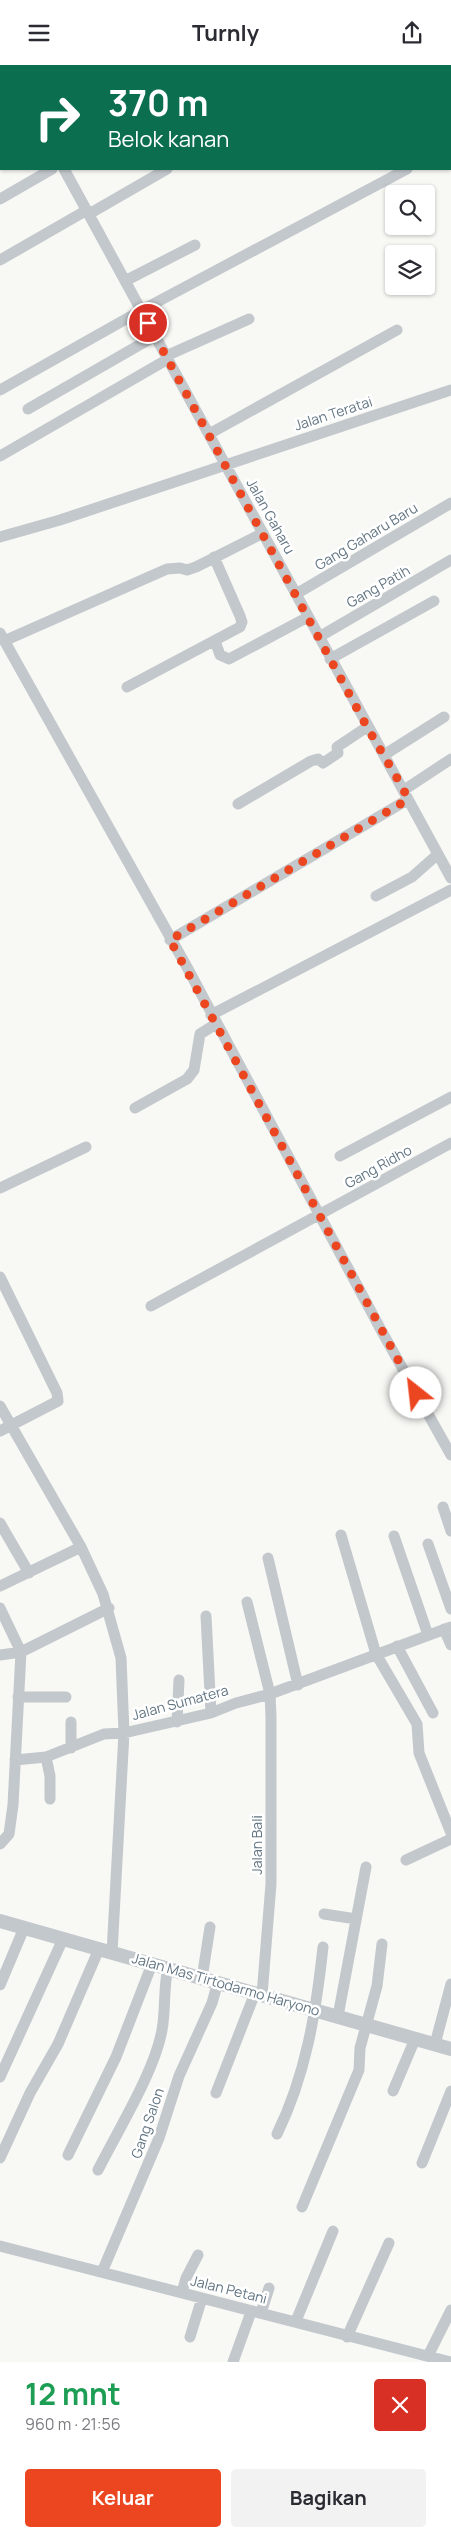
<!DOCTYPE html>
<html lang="id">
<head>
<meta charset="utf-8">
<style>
	:root { --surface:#fff; --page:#f2f2f3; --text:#2b2b33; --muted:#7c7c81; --accent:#ec4621 }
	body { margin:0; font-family:Manrope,sans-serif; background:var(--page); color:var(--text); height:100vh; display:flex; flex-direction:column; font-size:19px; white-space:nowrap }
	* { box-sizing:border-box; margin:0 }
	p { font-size:16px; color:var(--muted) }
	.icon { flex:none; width:28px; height:28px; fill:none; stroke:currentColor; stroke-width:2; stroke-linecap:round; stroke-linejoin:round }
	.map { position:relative; height:2297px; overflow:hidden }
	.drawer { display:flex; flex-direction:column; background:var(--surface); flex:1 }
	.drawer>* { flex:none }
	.top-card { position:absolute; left:0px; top:0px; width:451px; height:105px; box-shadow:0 1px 4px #0004; background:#0b6e4f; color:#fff; overflow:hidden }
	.tools { position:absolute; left:385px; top:120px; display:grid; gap:10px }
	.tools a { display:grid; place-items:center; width:50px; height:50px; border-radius:5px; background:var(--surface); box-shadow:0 1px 4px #0004; font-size:25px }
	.pin { position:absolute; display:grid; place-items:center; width:42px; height:42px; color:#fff; margin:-21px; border:2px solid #fff; border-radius:50%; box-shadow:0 1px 5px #0007 }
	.me { position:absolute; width:55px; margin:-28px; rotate:331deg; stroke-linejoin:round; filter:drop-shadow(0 0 4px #0008) }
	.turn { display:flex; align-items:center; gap:18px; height:105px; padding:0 25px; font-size:22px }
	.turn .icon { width:65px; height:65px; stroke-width:2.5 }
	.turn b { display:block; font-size:35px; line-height:42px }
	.round { display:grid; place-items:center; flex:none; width:52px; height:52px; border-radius:5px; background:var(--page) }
	.summary { display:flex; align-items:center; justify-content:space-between; height:85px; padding:0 25px }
	h1 { font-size:30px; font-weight:700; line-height:38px; color:#1e9e55 }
	.button { display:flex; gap:10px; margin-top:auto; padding:10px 25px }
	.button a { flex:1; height:58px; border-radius:5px; background:var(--accent); color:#fff; font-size:20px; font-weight:700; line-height:58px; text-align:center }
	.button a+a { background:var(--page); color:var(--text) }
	header { display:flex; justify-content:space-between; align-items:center; height:65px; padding:0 25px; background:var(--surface); font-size:22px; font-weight:700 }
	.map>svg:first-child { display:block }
</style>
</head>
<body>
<header><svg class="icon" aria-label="menu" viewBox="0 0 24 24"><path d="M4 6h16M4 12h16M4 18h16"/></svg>Turnly<svg class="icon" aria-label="share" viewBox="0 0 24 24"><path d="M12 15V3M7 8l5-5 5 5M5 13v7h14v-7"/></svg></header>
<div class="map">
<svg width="451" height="2297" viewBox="0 0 451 2297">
	<rect width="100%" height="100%" fill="#f8f8f5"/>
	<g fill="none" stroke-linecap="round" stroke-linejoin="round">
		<path stroke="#c3c8cc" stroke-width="11" d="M9,0v1
			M62,1l2,-1
			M146,1l2,-1
			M343,1l2,-1
			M0,6h1
			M0,51h1
			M0,96h1
			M64,104l387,709
			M0,134l52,-30
			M89,149l78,-45
			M0,195l87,-50
			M125,216l70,-36
			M166,291l83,-37
			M0,325l142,-80 265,-141
			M28,344l127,-73
			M209,369l188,-104
			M0,391l168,-97
			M0,472l60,-17 391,-130
			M296,529l155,-91
			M0,568l188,336 193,361 70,125
			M319,572l132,-77
			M4,576l163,-72 13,-1 7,2 9,-3 67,-34
			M215,576l5,14 9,4 79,-42
			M330,594l104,-58
			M127,622l113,-60 2,-5 -2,-6 -26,-59
			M384,690l60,-38
			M404,725l47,-31
			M238,739l73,-43 7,-2 5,4 15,-10 -1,-6 30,-20
			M376,831l36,-19 26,-23
			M170,875l237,-140
			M211,950l240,-125
			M135,1043l52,-29 7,-9 6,-36 16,-10
			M340,1091l111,-59
			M0,1123l86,-41
			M0,1212l57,116 1,8 -58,30
			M151,1241l300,-163
			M0,1341l81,141 22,47 18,64 3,75 -12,220
			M443,1442l8,24
			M0,1458l29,50
			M341,1470l35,119 41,70 2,29 32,80
			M394,1471l34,99
			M428,1479l23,65
			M268,1493l30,127
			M0,1521l81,-39
			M247,1537l23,92 1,22v168l-9,111
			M0,1543l21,44 -8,153 -4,29 -9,10
			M206,1551l5,97
			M444,1564l7,16
			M397,1581l36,67
			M0,1590l21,-3 88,-44
			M18,1632h48
			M71,1657v26
			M177,1657l2,-42
			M46,1692l4,19v23
			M15,1695l31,-3 58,-23 20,-1 87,-20 25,-10 34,-9 181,-67
			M406,1795l45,-21
			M324,1849l32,5
			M202,1913l8,-51
			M0,1920l24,-57
			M338,1951l28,-149
			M435,1979l16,-60
			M0,2012l63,-138
			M393,2026l22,-52
			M216,2028l39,-100
			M277,2069c29,-59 39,-122 46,-187
			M68,2090l48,-98 36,-93
			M0,2093l30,-65 28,-49 41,-95
			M422,2098l29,-72
			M98,2105c19,-38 57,-99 64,-140 4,-21 1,-41 6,-62
			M302,2142l57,-137 1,-22 17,-62 5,-42
			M0,2181l450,116
			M102,2207l57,-134 20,-62 33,-73 6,-21
			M182,2227l4,-14 12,-23
			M261,2248l8,-25
			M296,2256l37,-90
			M190,2272l12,-39
			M347,2272l42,-94
			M428,2291l23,-46
			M233,2297l18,-50"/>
		<path stroke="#c3c8cc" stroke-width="14" d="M0,1856l451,128"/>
	</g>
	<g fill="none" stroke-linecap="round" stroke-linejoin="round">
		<path stroke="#ec4621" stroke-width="9" stroke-dasharray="0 16.2" d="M148,258l219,404 37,63 3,10 -237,140 246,453"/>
	</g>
	<g text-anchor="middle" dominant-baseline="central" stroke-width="5" stroke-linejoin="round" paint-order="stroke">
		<g font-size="14" fill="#627582" stroke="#fff">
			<text transform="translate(333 348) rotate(-18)">Jalan Teratai</text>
			<text transform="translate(271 451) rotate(61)">Jalan Gaharu</text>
			<text transform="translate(366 471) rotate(-31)">Gang Gaharu Baru</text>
			<text transform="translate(378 521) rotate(-30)">Gang Patih</text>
			<text transform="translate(378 1101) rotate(-29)">Gang Ridho</text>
			<text transform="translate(180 1637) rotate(-15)">Jalan Sumatera</text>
			<text transform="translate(256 1780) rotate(-90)">Jalan Bali</text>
			<text transform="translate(226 1919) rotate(16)">Jalan Mas Tirtodarmo Haryono</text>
			<text transform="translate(147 2058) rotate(-71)">Gang Salon</text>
			<text transform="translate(229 2224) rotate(14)">Jalan Petani</text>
		</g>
	</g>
</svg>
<div class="tools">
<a><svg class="icon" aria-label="search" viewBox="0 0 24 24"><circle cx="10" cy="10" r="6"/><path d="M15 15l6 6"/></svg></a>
<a><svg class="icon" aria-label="layers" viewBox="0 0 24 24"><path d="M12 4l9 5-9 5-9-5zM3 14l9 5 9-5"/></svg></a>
</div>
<div class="pin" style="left:148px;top:258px;background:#d93025"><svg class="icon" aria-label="arrive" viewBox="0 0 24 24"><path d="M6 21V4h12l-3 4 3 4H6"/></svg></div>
<svg class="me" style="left:416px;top:1328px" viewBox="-20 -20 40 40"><circle r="19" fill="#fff"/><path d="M0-13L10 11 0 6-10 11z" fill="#ec4621"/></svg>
<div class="top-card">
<div class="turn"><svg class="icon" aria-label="right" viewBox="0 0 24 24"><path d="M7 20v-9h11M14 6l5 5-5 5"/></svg><div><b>370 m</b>Belok kanan</div></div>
</div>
</div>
<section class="drawer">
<div class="summary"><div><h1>12 mnt</h1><p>960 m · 21:56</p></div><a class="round" style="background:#d93025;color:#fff"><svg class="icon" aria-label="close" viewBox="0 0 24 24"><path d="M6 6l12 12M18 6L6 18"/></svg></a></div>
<div class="button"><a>Keluar</a><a>Bagikan</a></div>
</section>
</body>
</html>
